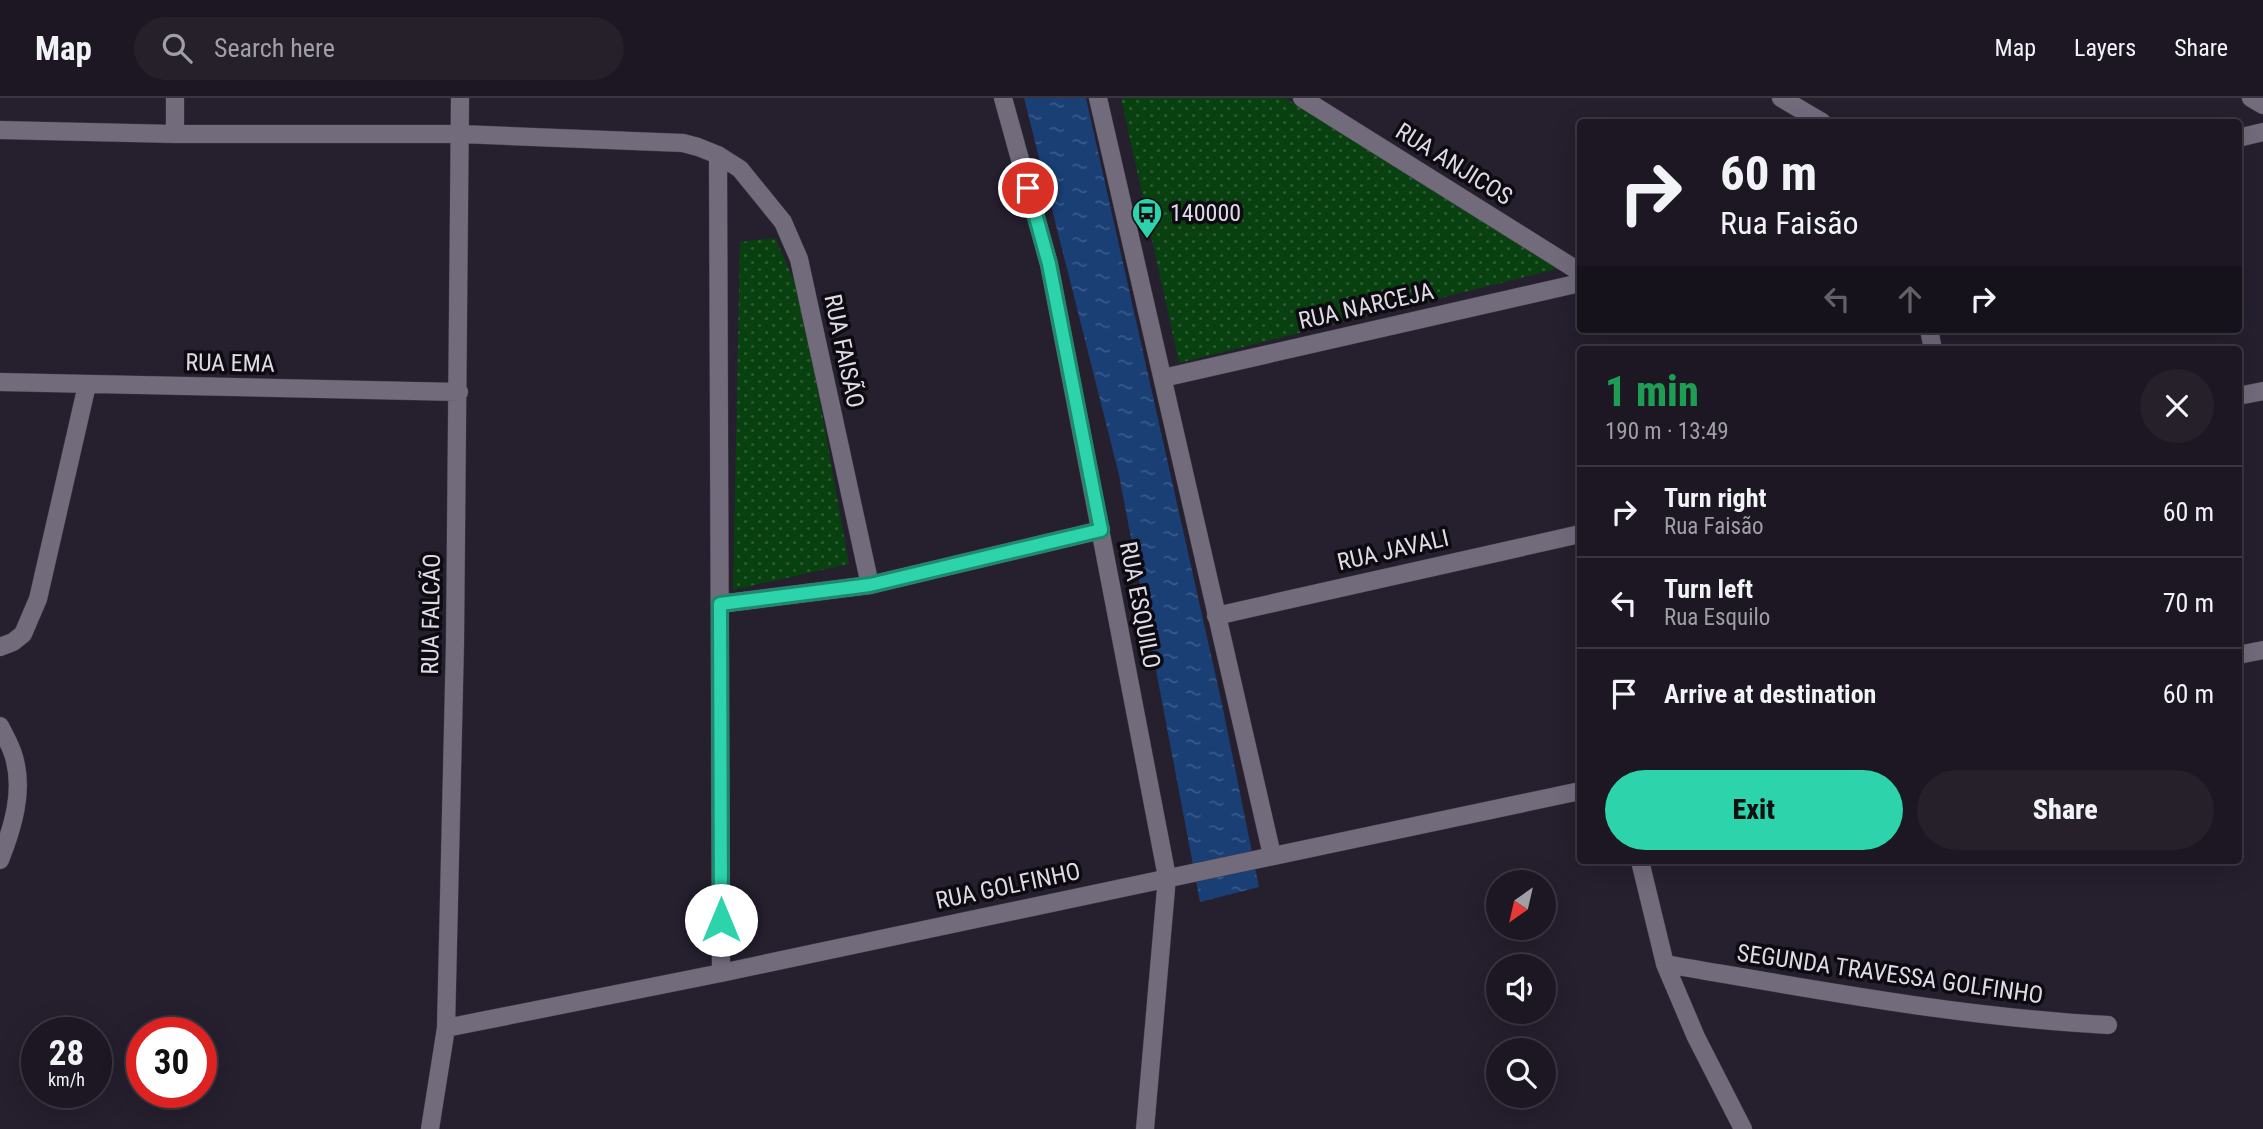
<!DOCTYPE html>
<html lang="en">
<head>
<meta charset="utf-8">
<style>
	:root { --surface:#1c1722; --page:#25202a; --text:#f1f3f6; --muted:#a09fa5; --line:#3a3640; --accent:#2dd4ab }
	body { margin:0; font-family:"Roboto Condensed",sans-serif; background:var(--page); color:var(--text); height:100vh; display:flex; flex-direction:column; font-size:26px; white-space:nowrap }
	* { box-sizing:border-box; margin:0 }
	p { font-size:23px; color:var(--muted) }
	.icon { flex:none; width:38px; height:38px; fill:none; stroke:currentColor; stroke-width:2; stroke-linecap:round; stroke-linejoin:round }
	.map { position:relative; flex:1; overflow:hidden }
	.sheet { position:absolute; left:1577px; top:248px; width:665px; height:518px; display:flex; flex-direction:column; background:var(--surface); border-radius:7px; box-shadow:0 7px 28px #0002,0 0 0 2px var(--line) }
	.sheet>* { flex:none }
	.hud { position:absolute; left:1577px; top:21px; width:665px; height:214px; border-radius:7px; box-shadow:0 7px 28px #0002,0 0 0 2px var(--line); background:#1c1722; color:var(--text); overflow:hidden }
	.needle { width:46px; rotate:214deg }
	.fabs { position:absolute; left:1486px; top:772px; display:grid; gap:14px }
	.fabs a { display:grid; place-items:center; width:70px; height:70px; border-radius:50%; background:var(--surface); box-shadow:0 7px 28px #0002,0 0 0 2px var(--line); font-size:35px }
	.speed { position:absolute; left:21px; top:919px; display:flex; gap:14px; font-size:35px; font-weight:700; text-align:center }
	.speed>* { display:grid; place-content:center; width:91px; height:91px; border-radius:50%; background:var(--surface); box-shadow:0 7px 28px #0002,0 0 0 2px var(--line); line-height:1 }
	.speed small { font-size:18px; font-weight:400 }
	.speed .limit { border:10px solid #d22; background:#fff; color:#111 }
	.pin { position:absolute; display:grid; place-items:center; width:60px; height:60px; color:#fff; margin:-30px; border:4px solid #fff; border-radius:50%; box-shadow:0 2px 7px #0007 }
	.me { position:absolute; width:77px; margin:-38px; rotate:0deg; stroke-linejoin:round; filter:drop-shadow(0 0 5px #0008) }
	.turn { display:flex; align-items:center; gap:24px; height:147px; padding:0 28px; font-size:32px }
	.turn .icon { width:91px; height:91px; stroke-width:2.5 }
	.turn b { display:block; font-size:49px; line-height:60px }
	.lanes { display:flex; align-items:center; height:66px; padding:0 28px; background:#0003; justify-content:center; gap:35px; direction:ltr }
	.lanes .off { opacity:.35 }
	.round { display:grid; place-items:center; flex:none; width:74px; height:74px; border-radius:37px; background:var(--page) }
	.head { display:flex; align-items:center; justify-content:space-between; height:119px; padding:0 28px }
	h1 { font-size:42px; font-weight:800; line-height:52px; color:#1e9e55 }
	.button { display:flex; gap:14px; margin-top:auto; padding:14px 28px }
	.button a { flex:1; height:80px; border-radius:42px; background:var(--accent); color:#111; font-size:28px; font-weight:800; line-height:80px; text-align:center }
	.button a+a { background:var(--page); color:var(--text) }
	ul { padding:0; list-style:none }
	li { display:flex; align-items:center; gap:21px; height:91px; padding:0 28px; border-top:2px solid var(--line) }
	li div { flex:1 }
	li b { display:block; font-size:26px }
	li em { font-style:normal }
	header { display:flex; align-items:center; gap:42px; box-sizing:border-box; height:98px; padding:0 35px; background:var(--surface); border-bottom:2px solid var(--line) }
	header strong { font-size:33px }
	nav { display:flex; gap:38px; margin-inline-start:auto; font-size:24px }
	.search { width:490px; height:63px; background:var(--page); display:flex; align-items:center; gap:18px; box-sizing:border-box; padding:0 24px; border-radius:38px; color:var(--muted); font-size:26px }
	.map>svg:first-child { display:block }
</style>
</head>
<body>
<header>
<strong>Map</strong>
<div class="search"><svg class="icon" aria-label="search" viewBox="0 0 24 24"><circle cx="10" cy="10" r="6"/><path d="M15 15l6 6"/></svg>Search here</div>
<nav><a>Map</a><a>Layers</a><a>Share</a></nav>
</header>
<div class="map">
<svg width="2263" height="1031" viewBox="0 0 2263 1031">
	<defs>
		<pattern id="park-dots" width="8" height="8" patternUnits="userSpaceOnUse" patternTransform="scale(1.75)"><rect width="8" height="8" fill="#094010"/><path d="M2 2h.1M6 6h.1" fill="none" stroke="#2c5b33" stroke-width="1.8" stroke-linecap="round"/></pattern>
		<pattern id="water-ripples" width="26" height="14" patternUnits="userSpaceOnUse" patternTransform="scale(1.75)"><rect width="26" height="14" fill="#193f75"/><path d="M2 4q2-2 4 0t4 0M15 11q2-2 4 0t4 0" fill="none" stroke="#3a5a88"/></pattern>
	</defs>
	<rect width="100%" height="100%" fill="#251f2e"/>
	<path fill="url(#park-dots)" d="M1121,0h164l276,170 -382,95z
		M775,140l26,58 48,268 -116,26 7,-348z"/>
	<path fill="url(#water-ripples)" d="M1024,0h62l136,606 37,183 -59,15 -81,-427z"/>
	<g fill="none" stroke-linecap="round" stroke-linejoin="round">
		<g stroke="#403b48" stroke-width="19">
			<path id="minor" d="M175,0v36
				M1003,0l46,166 118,613 -22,252
				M1098,0l174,757
				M1302,0l278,174
				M1781,0l41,24
				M2251,0l12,7
				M0,32l175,4h286l222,9 15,4 20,8 22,14 43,53 16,37 71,326
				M2238,40l25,-6
				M718,57l3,818
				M1929,231l4,21
				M1163,280l417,-95
				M0,284l459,10
				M2238,298l25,-5
				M720,506l150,-19 231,-55
				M1216,518l364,-82
				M0,549l13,-5 10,-8 15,-35 49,-214
				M2238,557l25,-5
				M0,628c5,10 11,20 14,31 10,34 -1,70 -14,103
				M1640,763l25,103 31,73 47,92
				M1665,866c147,25 294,53 443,61
				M446,930l275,-55 859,-182
				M430,1031l16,-101 9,-385 5,-545"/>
		</g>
		<use href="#minor" stroke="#716b7c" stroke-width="18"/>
	</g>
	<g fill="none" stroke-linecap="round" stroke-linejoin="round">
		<g stroke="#1d8a6f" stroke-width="18">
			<path id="route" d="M721,822l-1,-316 150,-19 231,-55 -52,-266 -21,-76"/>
		</g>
		<use href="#route" stroke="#2dd4ab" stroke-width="12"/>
	</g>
	<defs>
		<g id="bus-pin" transform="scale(1.575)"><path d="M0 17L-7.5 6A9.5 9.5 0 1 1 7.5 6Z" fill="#2dd4ab" stroke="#0d0b11"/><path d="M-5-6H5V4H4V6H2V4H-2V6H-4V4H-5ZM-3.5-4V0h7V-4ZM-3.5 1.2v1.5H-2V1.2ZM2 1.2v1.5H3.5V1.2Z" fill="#111"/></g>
	</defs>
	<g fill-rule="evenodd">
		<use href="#bus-pin" x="1147" y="115"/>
	</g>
	<g text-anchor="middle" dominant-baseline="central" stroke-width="7" stroke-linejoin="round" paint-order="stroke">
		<g font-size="24" fill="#dfdbe5" stroke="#0d0b11">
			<text transform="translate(1454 66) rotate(32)">RUA ANJICOS</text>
			<text transform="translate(1366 208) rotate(-13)">RUA NARCEJA</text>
			<text transform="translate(844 253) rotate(78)">RUA FAISÃO</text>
			<text transform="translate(230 265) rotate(1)">RUA EMA</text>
			<text transform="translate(1393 452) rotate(-13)">RUA JAVALI</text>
			<text transform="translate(1140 507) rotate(79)">RUA ESQUILO</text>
			<text transform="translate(431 516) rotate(-89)">RUA FALCÃO</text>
			<text transform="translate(1008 788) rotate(-12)">RUA GOLFINHO</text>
			<text transform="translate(1890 876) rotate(8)">SEGUNDA TRAVESSA GOLFINHO</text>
		</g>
		<g font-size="24" fill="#dfdbe5" stroke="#0d0b11" text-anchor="start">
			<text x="1170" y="115">140000</text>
		</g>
	</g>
</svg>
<div class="fabs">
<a><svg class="needle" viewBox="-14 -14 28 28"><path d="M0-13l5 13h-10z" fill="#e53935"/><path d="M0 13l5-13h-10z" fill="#a09fa5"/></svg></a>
<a><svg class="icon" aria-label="sound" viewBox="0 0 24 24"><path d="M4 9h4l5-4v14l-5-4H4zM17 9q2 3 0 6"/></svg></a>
<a><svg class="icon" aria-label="search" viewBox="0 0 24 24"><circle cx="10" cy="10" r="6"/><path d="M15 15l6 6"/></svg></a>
</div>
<div class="speed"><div>28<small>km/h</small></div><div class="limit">30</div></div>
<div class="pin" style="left:1028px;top:90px;background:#d93025"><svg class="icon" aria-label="arrive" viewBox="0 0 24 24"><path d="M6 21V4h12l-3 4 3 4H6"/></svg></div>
<svg class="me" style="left:721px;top:822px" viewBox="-20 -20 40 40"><circle r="19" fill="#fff"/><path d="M0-13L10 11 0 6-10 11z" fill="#2dd4ab"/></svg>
<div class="hud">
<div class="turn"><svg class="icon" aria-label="right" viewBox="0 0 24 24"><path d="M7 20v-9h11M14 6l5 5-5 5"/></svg><div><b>60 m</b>Rua Faisão</div></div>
<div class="lanes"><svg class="icon off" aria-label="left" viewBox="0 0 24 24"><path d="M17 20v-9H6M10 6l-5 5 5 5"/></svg><svg class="icon off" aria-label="ahead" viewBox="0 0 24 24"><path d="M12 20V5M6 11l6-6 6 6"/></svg><svg class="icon" aria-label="right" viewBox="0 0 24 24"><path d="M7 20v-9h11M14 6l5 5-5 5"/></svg></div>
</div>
<section class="sheet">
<div class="head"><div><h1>1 min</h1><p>190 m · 13:49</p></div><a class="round"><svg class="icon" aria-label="close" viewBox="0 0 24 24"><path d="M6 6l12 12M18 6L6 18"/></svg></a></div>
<ul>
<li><svg class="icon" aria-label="right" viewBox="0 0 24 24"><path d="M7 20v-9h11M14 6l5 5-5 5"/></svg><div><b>Turn right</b><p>Rua Faisão</p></div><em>60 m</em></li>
<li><svg class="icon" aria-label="left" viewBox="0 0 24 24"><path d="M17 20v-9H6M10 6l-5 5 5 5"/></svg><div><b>Turn left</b><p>Rua Esquilo</p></div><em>70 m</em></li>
<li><svg class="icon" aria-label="arrive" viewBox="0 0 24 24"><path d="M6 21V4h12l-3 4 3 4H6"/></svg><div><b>Arrive at destination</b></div><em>60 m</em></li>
</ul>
<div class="button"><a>Exit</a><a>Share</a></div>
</section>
</div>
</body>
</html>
